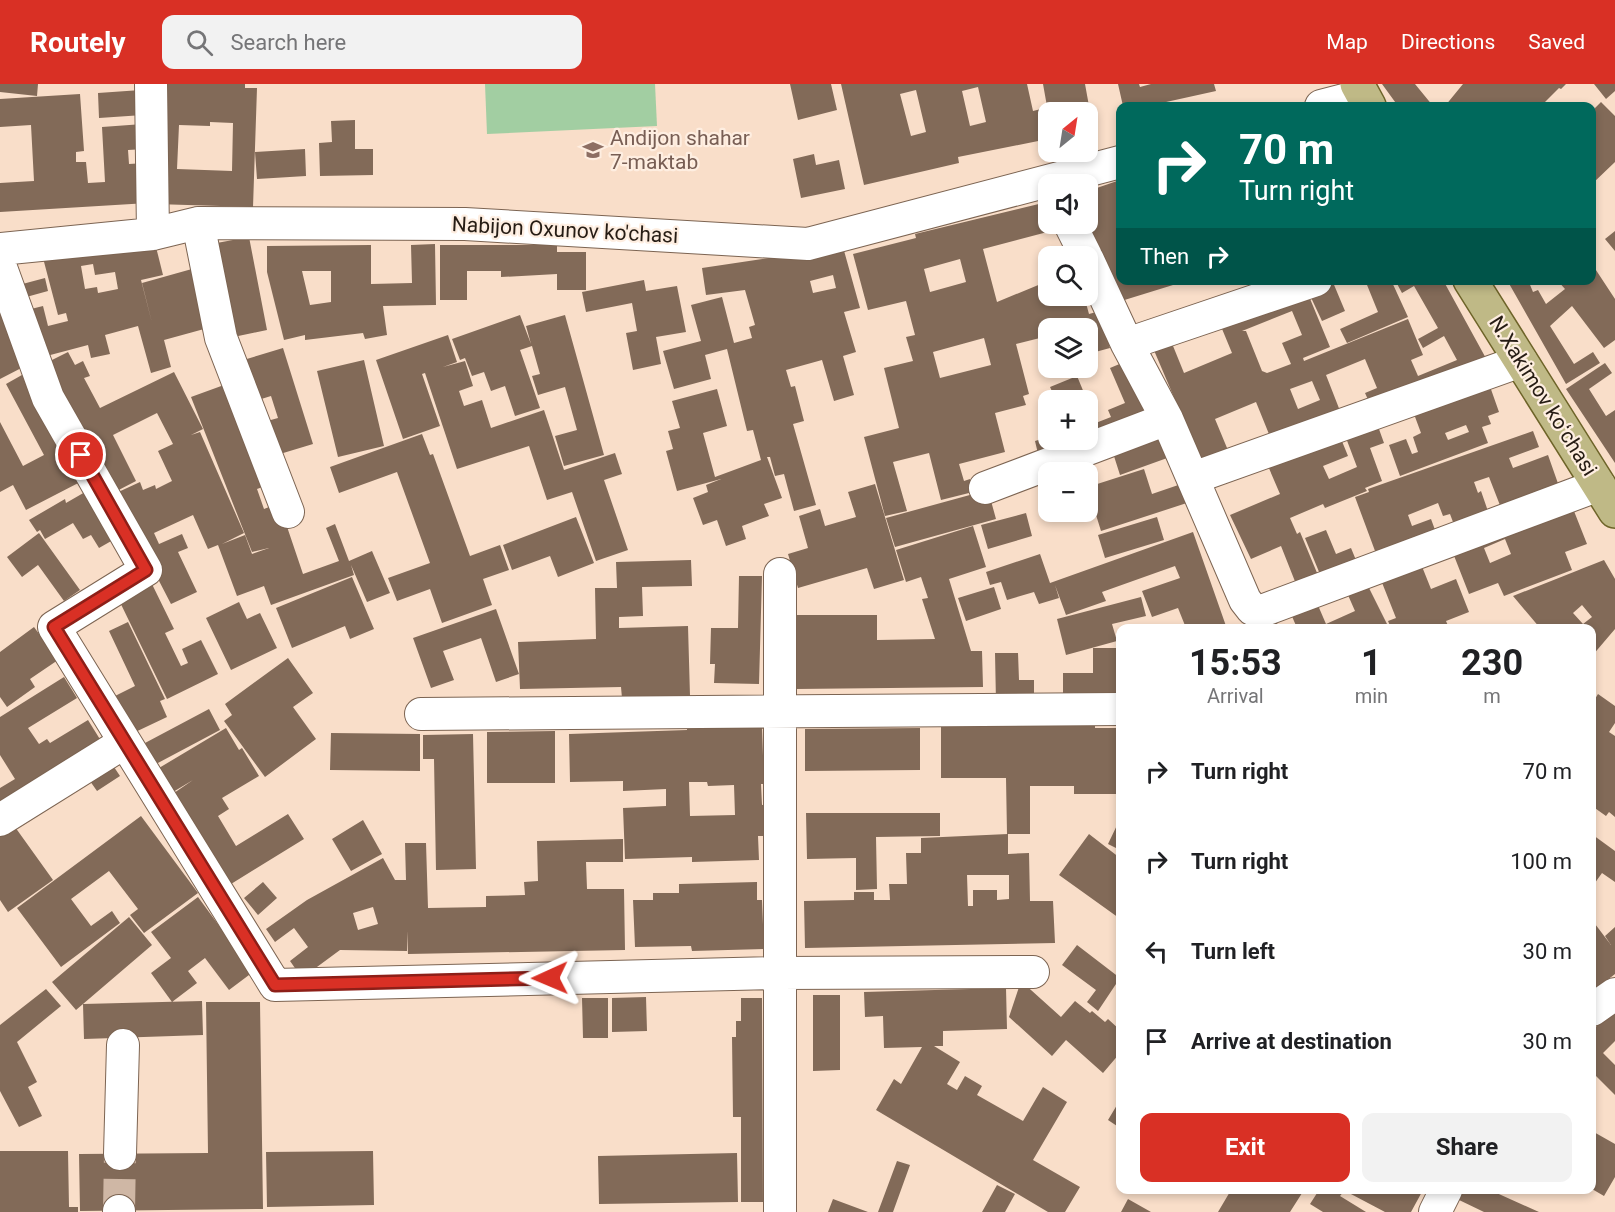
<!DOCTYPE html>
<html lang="en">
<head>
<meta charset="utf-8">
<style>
	:root { --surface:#fff; --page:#f2f2f2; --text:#202124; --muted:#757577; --accent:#d93025 }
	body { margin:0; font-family:Roboto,sans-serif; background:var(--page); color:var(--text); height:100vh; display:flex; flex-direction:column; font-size:22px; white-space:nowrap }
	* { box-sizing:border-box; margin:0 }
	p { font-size:20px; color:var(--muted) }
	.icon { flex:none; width:33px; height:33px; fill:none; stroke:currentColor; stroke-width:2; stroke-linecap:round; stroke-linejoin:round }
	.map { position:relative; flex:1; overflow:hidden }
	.panel { position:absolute; left:1116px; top:540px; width:480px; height:570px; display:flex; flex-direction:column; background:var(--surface); border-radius:12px; box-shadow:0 3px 9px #0003 }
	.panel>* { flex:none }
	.guide { position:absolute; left:1116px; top:18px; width:480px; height:183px; border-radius:12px; box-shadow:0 3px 9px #0003; background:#00695c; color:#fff; overflow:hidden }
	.needle { width:39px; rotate:30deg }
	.controls { position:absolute; left:1038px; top:18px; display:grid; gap:12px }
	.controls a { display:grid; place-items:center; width:60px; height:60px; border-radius:12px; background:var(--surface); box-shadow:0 3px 9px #0003; font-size:30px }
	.pin { position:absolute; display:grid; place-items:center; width:51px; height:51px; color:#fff; margin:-26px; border:3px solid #fff; border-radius:50%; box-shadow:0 2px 6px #0007 }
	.me { position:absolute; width:66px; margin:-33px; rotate:269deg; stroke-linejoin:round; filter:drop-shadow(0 0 4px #0008) }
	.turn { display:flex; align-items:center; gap:21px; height:126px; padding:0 24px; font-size:27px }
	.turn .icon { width:78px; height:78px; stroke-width:2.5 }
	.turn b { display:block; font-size:42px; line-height:51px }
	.then { display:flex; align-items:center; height:57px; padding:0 24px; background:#0003; gap:12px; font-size:22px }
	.eta { display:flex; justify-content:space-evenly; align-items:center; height:102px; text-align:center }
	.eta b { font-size:36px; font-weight:700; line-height:42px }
	.button { display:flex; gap:12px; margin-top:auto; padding:12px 24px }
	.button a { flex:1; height:69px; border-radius:12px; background:var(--accent); color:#fff; font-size:24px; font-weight:700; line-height:69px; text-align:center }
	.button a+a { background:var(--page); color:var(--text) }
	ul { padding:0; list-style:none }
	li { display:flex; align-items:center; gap:18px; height:90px; padding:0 24px }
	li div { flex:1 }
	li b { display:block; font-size:22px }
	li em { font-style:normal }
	header { display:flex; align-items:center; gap:36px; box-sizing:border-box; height:84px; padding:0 30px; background:var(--accent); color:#fff }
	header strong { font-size:28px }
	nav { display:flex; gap:33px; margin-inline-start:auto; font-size:21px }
	.search { width:420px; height:54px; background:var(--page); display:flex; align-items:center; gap:15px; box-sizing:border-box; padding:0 21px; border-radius:12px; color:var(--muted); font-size:22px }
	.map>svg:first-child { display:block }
</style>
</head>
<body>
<header>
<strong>Routely</strong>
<div class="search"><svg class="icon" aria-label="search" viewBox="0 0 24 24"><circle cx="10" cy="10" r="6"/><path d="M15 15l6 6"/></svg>Search here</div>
<nav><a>Map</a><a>Directions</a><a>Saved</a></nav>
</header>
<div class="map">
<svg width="1615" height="1128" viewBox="0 0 1615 1128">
	<rect width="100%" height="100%" fill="#f9dec9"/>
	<path fill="#a2cea2" d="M485,0h170l2,42 -170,8z"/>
	<path fill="#826a58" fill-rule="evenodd" d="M0,0h38l-1,12 -37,-4z
		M158,0h87v4h12l-4,119 -98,-3zM210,38l23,1 -1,48 -55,-2 2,-44 31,1z
		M790,0h41l6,26 -39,10z
		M841,0h186l6,27 12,-3 3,31 -90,18 1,6 -95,22zM978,3l8,35 -16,4 -8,-35zM916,6l10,42 -15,4 -11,-42z
		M1043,0h42l4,22 -41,6z
		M1118,0h21l1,3 11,-3h63l2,7 -68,15h-25z
		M1382,0h33l18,22h-35z
		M1463,0h103l-5,5 -2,-1 -18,18h-96z
		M1594,0h21v7l-9,8z
		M141,6l2,25 -44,3 -1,-25z
		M80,10l4,57 -8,1v10h10l2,21 17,-1 -3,-55 41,-3 2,25 -17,1 1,14 16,-1 3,40 -148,9v-29l34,-2 -3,-56 -31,2v-28z
		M1601,18l14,14v46l-23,22v-25l2,-3 -2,-3v-42z
		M355,36v29h18v26l-53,1 -1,-33 13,-1 -1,-21z
		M305,65l1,27 -49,3 -2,-27z
		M814,70l2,11 23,-5 6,29 -44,9 -8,-39z
		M1120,96v100h51l2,5 -55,17 -33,-78h3v-33z
		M1047,118l1,22h5l2,6 -72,19 14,53 51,-21v15h36l5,18 11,-3 10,37 -22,6v-26h-40v8l-32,8 13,50 -6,2 3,9 -31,8 10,39 -46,12 5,17 6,-2 3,13 -32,8 -12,-47 -36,9 14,49 -22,5 -21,-79 35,-9 -15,-60 29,-7 -7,-24 9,-2 -9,-34 -38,9 -15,-56 63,-16 -1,-4zM960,175l6,23 -36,10 -6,-23zM984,254l7,27 -51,13 -7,-26z
		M1615,147v20l-10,-12z
		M249,153l18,93 -43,9 -18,-94z
		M155,159l8,32 -22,5 11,43 -10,-40 57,-16 16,59 -51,14 7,27 -20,6 -13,-47 -33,9 5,19 -19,4 -3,-13 -49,13 -12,-48 16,-4 5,20 20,-5 -2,-8 -8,2 -15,-57zM93,180l2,11 20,-3 3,17 -20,4 -1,-6 -12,2 -4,-23z
		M435,160l1,61 -53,1 4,29 -22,4 -2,-6 -58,7v-5l-21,5 -17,-68v-26l104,-1v39l41,-1 -1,-38zM302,187h29v31l-21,3z
		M440,161h117v7h29v38h-29v-16l-56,3v-6h-34v29h-27z
		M843,163l17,61 -16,4 12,40 -13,4 11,39 -20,6 -12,-41 -36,10 5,17 4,-1 9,35 -11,3 23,81 -22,6 -10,-37 -9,2 -5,-19h-3l15,41 -18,6 5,12 -27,10 4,13 -20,7 -9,-26 -14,5 -10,-27 15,-6 -2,-7 15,-6 -44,12 -11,-40 7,-2 -5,-18 12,-3 -8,-27 45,-12 10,37 -24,7 12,44 46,-17 -8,-30 -6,1 -20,-82 -22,6 6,24 -37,10 -11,-38 38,-10 -10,-36 31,-8 12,46 18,-5 -3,-11 6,-2 -10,-35 -39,5 -4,-27zM833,191l3,13 -23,5 -3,-12z
		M1592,180l23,35v41l-11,8 -32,-42 -22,20 24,38 19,-12 7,11 -34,21 -59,-104h21l5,12 5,-2 8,14 19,-15 -8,-9h35z
		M45,194l3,13 -29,8 -4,-13z
		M644,196l2,11 31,-5 9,46 -30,5 5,27 -28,6 -7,-37 11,-2 -5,-28 -46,9 -4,-20z
		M1326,196h6l13,31 -23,10 -15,-32z
		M1365,196h26l17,37 -61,26 -7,-14 38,-17z
		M1395,196h48l45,82 -118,42 -5,-11 12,-5 -12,-29 -39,16 16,41 -69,28 -17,-42 -41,17 17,41 -27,10 -52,-122 18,-7 13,32 48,-20 -12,-29 86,-35 24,58 -27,11 1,3 104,-42 15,36 -12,5 7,16 39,-16 -13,-24 -21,12 -5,-9 20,-11 -24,-42 -12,7zM1292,227l10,24 -20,8 9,21 -24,9 -5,-2 -16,-40h-4zM1312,297l8,19 -22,9 -8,-20z
		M0,227l31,52 -31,16z
		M520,231l11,29 -5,-18 39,-11 39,140 -40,11 -9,-30 22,-6 -12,-43 -27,8 -6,-19 8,-2 -8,-28 -12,4 20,58 -25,8 -10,-30 -14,5 -7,-19 -12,4 -7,-18 -5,2 -8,-21z
		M448,251l9,27 -14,5 22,-6 8,25 -14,5 5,15 18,-6 9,28 53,-18 20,60 51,-17 7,21 -18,6 24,70 -32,11 -24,-69 -25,8 -18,-54 -72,23 -32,-96 -3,1 18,52 -37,13 -27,-79z
		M283,264l30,96 -43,13 -10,-34 18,-5 -7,-22 -19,6 -12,-41z
		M68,268l7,13 8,-4 7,15 -6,2 16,30 74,-36 29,57 -12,6 9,-3 44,101 -22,11 23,-9 7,19 17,-6 -17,4 -61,-155 44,-16 36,103 -14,5 7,20 15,-6 24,71 36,-13 -13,-33 9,-4 14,37 23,-10 18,42 -23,9 -16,-37 3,10 -83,30 -7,-19 -27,10 -19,-51 -10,4 -15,-34 -39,18 5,11 23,-10 6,14 -10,4 19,40 -26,12 -57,-110 26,-12 3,8 12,-5 1,4 16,-8 -14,-30 15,-7 -16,-31 -44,22 23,46 -25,13 -65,-131z
		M364,276l20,86 -46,11 -21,-86z
		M1129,276l23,55 -64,25v-14l23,-9 -3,-7 17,-7 -15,-35z
		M1605,279l7,10 -23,16 17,27 9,-6v53l-49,-74z
		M29,287l57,108 -60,31 -13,-25 -13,7v-70l23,44 21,-11 -38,-71z
		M1077,292l10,24h-31l-6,-13z
		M1487,294l12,34 -11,4 3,8 -9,3 6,16 -88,33 -11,-31 17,-6 6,15 6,-2 -5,-15 8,-4 -10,-27zM1466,341l3,7 -21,8 -3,-7z
		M1375,334l9,25 -14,5 12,33 -17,7 2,3 -42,17 -2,-4 -33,14 7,16 3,-2 20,48 -22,9 -17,-43 -30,13 -21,-44 50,-21 -15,-35 72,-30 11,27 -25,10 6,13 28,-12 -14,-37z
		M1158,342l12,31 -50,18 -7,-22z
		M1533,347l6,16 -30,11 4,10 35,-13 13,37 -58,21 -14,-36 -15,5 4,11 3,-2 9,26 -34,13 -6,-16 -7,2 -5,-13 -30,12 4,11 19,-7 7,19 -60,21 -23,-62 14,-5 -1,-3z
		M422,350l8,21 3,-1 37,102 30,-11 9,25 -26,9 9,26 -50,18 -12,-34 -33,12 -9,-23 42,-15 -33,-91 -58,21 -9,-26z
		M1048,353v3h22l-31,18 -4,-17z
		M1081,372l6,16h-39v26l-3,2 -9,-30z
		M1144,385l8,25 38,-13 6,19 -95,31 -13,-42v-12l3,9z
		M875,400l29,96 -30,9 -7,-21 -69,20 -10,-34 20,-6 -9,-32 21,-7 5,17 31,-9 -8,-25z
		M92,404l28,48 -21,12 -8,-13 -8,4 -10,-16 -28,16 -5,-9 -3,2 -8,-12 36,-21 1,4z
		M988,406l8,29 -101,28 -9,-29z
		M1570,417l17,43 -22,8 7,18 -68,26 -6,-13 -29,11 -18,-46zM1505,455l6,15 -21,9 -6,-15z
		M1026,429l6,23 -44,13 -7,-24z
		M576,433l18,46 -36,14 -8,-21 -38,14 -9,-25z
		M1157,433l7,23 -59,18 -7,-23z
		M973,442l13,41 -37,12 22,72h11l1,36 -187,2v-74h81v25l58,-1 -13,-40 6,-1 -7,-21 -15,5 -10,-32z
		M1326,446l10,24 15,-6 7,17 -36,14 -17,-41z
		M1193,448l33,94 -7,2h-33l-8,-20 -26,9 -10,-26 38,-13 -5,-12 -73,26 4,9 -40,14 -11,-30 4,13 -20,6 -5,-12 -27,8 -6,-18 -11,3 -4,-13 54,-18 10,29z
		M39,449l41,57 -16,11 -26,-36 -16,12 -15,-20z
		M1419,475l12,30 25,-10 13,33 -23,9 3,7h-58l-3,-7 8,-3 -17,-43z
		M691,476l1,26 -50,1 1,29 -24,1v11l69,-2 2,70 -68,2 -1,-11 -101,2 -2,-47 78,-3 -1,-51h22l-1,-26z
		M1604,476l11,19v50l-23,27v-28h-52l-27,-32zM1582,521l10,12 -9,7 -10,-11z
		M739,492h23l-3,108 -45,-1 1,-19h-5l1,-36h27z
		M352,493l22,52 -24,10 -5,-13 -53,22 -16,-40z
		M149,494l25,51 -9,4 16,33 7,-3 -6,-14 19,-9 17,34 -51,25 -51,-105z
		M1364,494l25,50h-92l-9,-21 26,-11 12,28 29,-13 -11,-25z
		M994,503l7,22 -35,12 -8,-23z
		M1141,513l5,19 -34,8 5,17 -51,14 -9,-36z
		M239,518l8,17 13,-6 17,35 -46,22 -25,-52z
		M496,525l23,65 -23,8 -15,-44 -38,13 11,29 -23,8 -18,-50z
		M1274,531l5,13h-44z
		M128,538l37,77 -5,2 7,16 -38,18 -18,-37 24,-12 -26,-55z
		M34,543l24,33 -28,19 5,8 -28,20 -7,-10v-45z
		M1093,564h27v50h-57v-25h30z
		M995,569h23l1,27h15v21l-38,1z
		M288,574l25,35 -20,14 23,32 -51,38 -41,-56 8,-6 -7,-11z
		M64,593l13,21 -49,30 11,16 8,-5 3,4 38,-23 18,29 -106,65v-26l15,-9 -15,-24v-38z
		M1598,610l17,12v17l-6,9 6,4v81l-6,-5 -3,4 -14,-10v-102z
		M209,625l11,21 -64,34 -11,-21z
		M1095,639v5h25v66h-46v-8h-44v48h-23l-1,-56h-65v-54z
		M687,642l75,1 2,57h-3l1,21 8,-1 1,32h-13l1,24 -67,2v-5l-67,2 -2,-51 43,-2v-17l-43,2v-10l-53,1 -1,-48 118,-4zM689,698h18l1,4 26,-1 1,30 -45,1z
		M226,644l13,22 3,-2 17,28 -37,22 7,11 -11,7 18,30 52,-32 16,25 -73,45 -57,-91 19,-13 -20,12 -14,-24z
		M920,644v42l-115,1v-42z
		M555,647v52h-68v-51z
		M331,649l89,1v37l-90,-1z
		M473,650l3,135 -40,1 -2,-111h-11v-24z
		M108,674l12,18 -23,15 -12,-17z
		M806,729h134v23l-64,1 1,52 -21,1v-32l-49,1z
		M141,732l57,77 -54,40 -14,-18 8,-6 -29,-38 -38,28 20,27 21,-15 8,12 -59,44 -44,-59z
		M1120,735v31l-12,-6z
		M10,736l43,60 -45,32 -8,-12v-73z
		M363,736l19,34 -31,17 -19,-32z
		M1008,750v20l21,-1 1,48h23l2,42 -250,5 -1,-47 50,-1v-8h20v8h16l-1,-16h18l-1,-31h15v-15zM967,791h42v24l-12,1v-10h-24v16h-5z
		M1089,750l31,24 -1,60 -60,-43z
		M1593,751l22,16v31l-13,-9 -10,14z
		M623,755v23h-37l1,27h37l1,61 -217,4 -1,-23v20l-67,-1 -38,28 -12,-17 18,-14 -14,-19 -19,14 -9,-13 41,-29 76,-42 12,22h11l-1,-37h21l2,65 58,-1v-11l39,-1 -1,-13 14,-1 -1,-40zM373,823l5,17 -20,6 -5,-17z
		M263,798l14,16 -19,17 -14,-17z
		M757,798v18h5l2,49 -72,2 -1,-5 -56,1 -2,-47h20v-7h26v-9z
		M198,813l55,75 -24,18 -24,-32 -17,13 9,12 -25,19 -21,-29 20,-15 -20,-26z
		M129,833l23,28 -76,65 -24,-28z
		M1592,836l19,25 -6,-9 10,-9v47l-23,18z
		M1077,861l43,33 -22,33 -11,-9 9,-12 -34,-25z
		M1021,897l40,36 14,-16 15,12 2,-2 13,11 3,-3 12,11v23l-17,20 -37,-33 -14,16 -43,-39z
		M1006,904l1,41 -64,2v15h-9l26,16 -13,22 10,6 8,-14 17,10 -5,9 46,26 20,-34 24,15 -34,58 47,27 -15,25h-17l-172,-102 18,-31 7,5 21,-37 -38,1 -1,-32 -18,1 -1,-25z
		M46,905l15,17 -44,36 20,40 -9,5 14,29 -23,11 -19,-36v-66z
		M813,911h27v75l-27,1z
		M646,913l1,34 -35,1v-34z
		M582,914h26v40h-25z
		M741,914h21l1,204h-22v-85h-8l-1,-80h4v-16h5z
		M202,917l1,34 -119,4 -1,-35z
		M206,918h54l3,207 -183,2 -1,-57 129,-1z
		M1615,923v34l-12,12 12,12v30l-23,-23v-41z
		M1120,1016v28l-12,-8z
		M1592,1047l23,13v33l-11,19 -12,-7z
		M0,1067h68l1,56h9v5h-78z
		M373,1067l1,54 -107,2 -1,-55z
		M737,1069l1,49 -139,2 -1,-48z
		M897,1077l13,4 -17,47h-15z
		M997,1101l18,9 -10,18h-23z
		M1231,1106h73l-14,22h-72z
		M1319,1106h26l-5,6 26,16h-43l-13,-8z
		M1351,1106h72l-12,22h-26l-36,-19z
		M1462,1106h28l49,22h-55l-27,-13z
		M833,1115l35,13h-40z
		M1128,1115l23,13h-30z"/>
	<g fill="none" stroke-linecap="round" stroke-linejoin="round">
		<path stroke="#cfb7a5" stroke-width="32" stroke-dasharray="32 16" stroke-linecap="butt" d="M119,1127l1,-57"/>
		<g stroke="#7c6452" stroke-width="34">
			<path id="minor" d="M151,0l2,150
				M1321,22l42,-11
				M198,139l23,115 67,174
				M1070,140l16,32
				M0,165l153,-15 45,-11 267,1 343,20 312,-82
				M1088,176l39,84 40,75 78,181 7,9 7,3 340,-127
				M0,181l48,133 98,172 -92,57 221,358 504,-12 254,-1
				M1127,260l189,-64
				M1193,394l328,-117
				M985,404l182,-69
				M421,630l699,-5
				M0,736l125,-78
				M1592,926l23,-16
				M120,1070l3,-109
				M119,1128v-1
				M780,1128v-638
				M1435,1128l11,-22"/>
		</g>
		<g stroke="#6e6429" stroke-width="36">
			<path id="major" d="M1357,0l12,22
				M1470,196l145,231"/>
		</g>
		<use href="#minor" stroke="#fff" stroke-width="32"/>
		<use href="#major" stroke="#bfb986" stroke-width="33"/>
	</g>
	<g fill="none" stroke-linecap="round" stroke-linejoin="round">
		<g stroke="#8d1f18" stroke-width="15">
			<path id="route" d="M81,371l65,115 -92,57 221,358 275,-7"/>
		</g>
		<use href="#route" stroke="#d93025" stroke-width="10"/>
	</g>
	<defs>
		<g id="school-bare" transform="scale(1.62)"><path d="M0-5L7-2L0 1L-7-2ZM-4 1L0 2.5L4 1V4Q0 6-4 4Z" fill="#8d6e63" stroke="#feeee1" stroke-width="2.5" paint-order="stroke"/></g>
	</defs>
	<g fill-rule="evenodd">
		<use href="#school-bare" x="593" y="66"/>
	</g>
	<g text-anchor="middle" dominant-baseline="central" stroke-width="4.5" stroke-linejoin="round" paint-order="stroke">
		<g font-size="21" fill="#785e54" stroke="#feeee1" text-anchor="start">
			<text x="610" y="54">Andijon shahar<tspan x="610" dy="24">7-maktab</tspan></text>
		</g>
		<g font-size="21" fill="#261c14" stroke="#feeee1">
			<text transform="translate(565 146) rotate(3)">Nabijon Oxunov ko'chasi</text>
			<text transform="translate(1543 312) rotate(58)">N.Xakimov koʻchasi</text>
		</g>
	</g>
</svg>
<div class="controls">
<a><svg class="needle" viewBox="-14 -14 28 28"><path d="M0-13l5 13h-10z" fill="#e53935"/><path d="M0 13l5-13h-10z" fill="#757577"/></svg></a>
<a><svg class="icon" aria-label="sound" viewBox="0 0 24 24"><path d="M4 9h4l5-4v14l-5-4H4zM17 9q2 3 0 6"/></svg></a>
<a><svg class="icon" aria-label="search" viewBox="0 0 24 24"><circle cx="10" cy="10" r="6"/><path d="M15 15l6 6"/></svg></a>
<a><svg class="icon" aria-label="layers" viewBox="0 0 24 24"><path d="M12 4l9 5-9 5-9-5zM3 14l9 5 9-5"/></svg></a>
<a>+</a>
<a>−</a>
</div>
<div class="pin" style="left:81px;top:371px;background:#d93025"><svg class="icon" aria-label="arrive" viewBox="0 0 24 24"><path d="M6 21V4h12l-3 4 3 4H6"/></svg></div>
<svg class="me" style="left:550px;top:894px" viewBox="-20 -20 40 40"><path d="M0-17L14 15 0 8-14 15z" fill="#d93025" stroke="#fff" stroke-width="4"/></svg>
<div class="guide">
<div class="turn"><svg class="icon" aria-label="right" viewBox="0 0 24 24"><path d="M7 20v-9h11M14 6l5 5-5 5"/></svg><div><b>70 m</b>Turn right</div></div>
<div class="then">Then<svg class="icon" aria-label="right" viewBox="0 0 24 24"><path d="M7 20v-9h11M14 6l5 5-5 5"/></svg></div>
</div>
<section class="panel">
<div class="eta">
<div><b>15:53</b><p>Arrival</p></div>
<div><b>1</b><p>min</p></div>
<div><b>230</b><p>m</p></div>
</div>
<ul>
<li><svg class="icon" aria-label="right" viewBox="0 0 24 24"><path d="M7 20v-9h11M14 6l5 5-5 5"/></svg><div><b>Turn right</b></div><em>70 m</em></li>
<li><svg class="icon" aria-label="right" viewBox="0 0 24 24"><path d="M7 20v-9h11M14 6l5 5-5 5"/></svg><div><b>Turn right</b></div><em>100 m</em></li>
<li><svg class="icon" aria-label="left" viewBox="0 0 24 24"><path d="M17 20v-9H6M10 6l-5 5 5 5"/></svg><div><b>Turn left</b></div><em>30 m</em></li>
<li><svg class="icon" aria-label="arrive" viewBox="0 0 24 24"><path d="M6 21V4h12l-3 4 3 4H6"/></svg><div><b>Arrive at destination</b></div><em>30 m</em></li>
</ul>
<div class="button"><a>Exit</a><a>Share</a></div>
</section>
</div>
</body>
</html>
